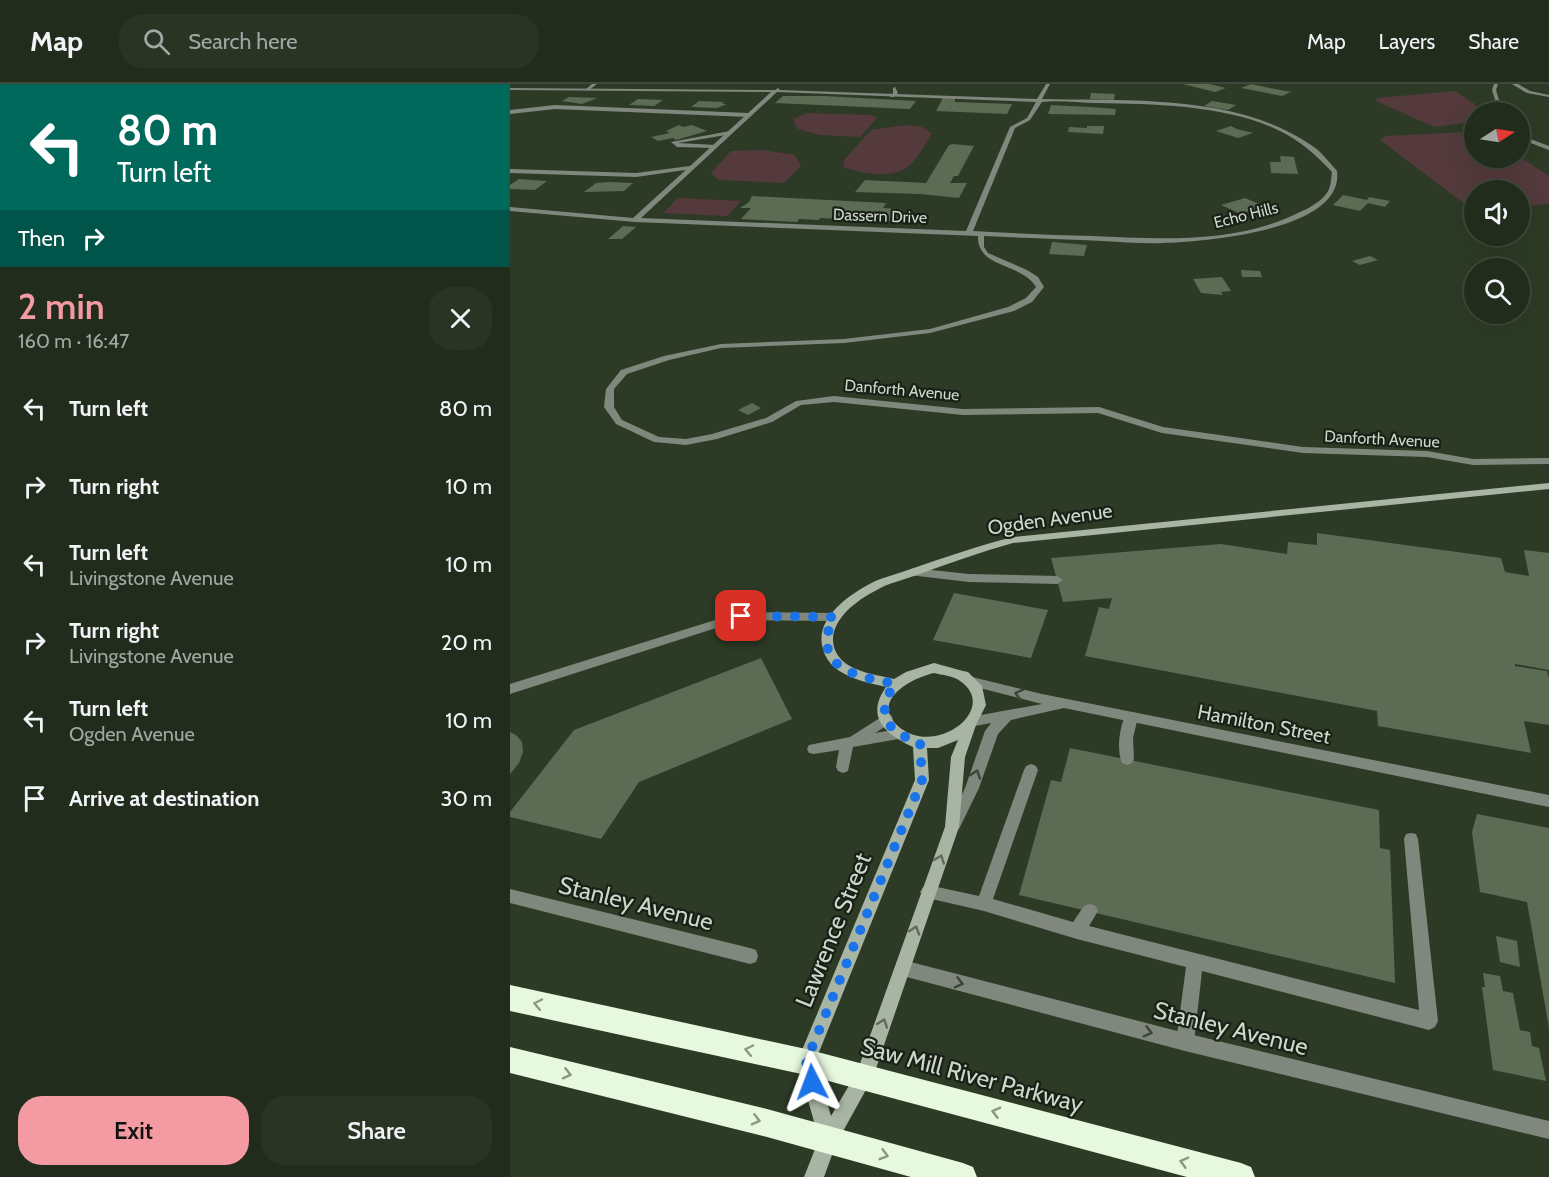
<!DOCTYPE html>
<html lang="en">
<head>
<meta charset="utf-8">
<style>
	:root { --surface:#222c1c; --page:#2a3425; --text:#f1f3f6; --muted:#a2a7a3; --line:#3f483b; --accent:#f49aa3 }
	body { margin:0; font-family:Cabin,sans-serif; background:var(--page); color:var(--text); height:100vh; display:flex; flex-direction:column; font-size:22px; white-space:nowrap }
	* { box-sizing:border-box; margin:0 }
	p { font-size:20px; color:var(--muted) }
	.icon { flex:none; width:33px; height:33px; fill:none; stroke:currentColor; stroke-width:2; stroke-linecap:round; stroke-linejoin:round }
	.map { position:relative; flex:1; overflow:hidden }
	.sheet { display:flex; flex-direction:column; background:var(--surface); width:510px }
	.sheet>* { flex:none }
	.top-card { background:#00695c; color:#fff; overflow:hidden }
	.needle { width:39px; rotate:78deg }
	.controls { position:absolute; left:954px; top:18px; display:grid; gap:12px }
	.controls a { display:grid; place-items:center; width:66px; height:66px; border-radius:50%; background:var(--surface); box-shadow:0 6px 24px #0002,0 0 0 2px var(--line); font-size:30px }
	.pin { position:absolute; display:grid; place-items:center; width:51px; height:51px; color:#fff; margin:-26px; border-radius:12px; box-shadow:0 3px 9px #0006 }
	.me { position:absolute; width:66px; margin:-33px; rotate:357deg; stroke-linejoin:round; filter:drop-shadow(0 0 4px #0008) }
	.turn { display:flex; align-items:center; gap:21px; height:126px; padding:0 18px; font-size:27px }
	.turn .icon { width:78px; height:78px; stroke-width:2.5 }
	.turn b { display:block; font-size:42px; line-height:51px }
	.then { display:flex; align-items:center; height:57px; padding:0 18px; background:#0003; gap:12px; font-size:22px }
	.round { display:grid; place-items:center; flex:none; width:63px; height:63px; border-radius:24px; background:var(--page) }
	.head { display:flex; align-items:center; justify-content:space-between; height:102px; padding:0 18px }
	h1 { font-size:36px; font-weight:600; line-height:45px; color:var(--accent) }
	.cta { display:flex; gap:12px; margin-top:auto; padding:12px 18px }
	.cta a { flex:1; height:69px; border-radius:24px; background:var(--accent); color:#111; font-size:24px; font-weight:600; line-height:69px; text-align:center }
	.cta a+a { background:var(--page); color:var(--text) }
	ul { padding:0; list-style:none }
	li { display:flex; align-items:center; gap:18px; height:78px; padding:0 18px }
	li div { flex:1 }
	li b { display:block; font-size:22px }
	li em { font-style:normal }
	header { display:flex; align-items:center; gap:36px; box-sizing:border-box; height:84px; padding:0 30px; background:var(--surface); border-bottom:2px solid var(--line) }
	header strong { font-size:28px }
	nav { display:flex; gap:33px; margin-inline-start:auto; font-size:21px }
	.search { width:420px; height:54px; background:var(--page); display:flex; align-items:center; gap:15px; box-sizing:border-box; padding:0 21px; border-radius:24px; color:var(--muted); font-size:22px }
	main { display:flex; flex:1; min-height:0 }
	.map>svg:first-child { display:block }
</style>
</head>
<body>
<header>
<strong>Map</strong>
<div class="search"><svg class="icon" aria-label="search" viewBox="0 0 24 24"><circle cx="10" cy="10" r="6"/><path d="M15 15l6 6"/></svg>Search here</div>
<nav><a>Map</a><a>Layers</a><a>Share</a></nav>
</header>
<main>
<section class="sheet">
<div class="top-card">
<div class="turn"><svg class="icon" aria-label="left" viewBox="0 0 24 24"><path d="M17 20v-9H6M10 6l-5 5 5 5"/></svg><div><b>80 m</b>Turn left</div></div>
<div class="then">Then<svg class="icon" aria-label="right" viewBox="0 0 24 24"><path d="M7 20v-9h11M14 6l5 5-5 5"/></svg></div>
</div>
<div class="head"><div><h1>2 min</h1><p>160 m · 16:47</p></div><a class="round"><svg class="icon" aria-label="close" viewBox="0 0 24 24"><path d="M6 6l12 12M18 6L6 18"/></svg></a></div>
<ul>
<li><svg class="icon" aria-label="left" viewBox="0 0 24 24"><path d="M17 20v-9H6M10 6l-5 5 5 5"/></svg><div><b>Turn left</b></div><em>80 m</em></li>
<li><svg class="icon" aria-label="right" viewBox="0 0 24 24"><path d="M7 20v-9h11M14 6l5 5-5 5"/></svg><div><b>Turn right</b></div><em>10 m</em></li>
<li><svg class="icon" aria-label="left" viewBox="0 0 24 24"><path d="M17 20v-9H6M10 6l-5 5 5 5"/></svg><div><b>Turn left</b><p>Livingstone Avenue</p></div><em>10 m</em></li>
<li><svg class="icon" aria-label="right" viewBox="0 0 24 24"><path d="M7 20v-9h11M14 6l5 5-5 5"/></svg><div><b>Turn right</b><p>Livingstone Avenue</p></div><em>20 m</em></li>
<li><svg class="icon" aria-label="left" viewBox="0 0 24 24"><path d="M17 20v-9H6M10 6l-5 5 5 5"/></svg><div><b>Turn left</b><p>Ogden Avenue</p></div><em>10 m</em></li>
<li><svg class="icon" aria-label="arrive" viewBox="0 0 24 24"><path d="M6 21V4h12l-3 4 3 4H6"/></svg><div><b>Arrive at destination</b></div><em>30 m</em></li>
</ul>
<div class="cta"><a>Exit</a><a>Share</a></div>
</section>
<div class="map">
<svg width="1039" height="1093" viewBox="0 0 1039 1093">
	<rect width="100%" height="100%" fill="#2d3b26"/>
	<path fill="#543a3c" d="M945,7l20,13 2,8h-3v5l-11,6 -29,4 -58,-26 1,-3z
		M297,29l64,2 6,3 -17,19 -40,-2 -22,-6 -5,-10z
		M395,41l17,2 10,6c-6,10 -12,22 -21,31 -16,16 -48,10 -67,3v-7l27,-30z
		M958,48l6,1v25l46,-1 29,19v28l-29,2v-16h-46v17l-8,-2 -86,-65 6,-4z
		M253,66l32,5 6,11 -17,17 -65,-3 -8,-7 20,-22z
		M168,114l63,3 -14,15 -64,-3z"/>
	<path fill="#5b6b54" d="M673,0h26l17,4 -11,4z
		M741,0l19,4 21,4 -9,4 -41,-8z
		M581,9l24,1 -1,6 -24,-1z
		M273,12h41l92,5 -6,8 -135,-6z
		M59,13l28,1 -15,6 -20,-3z
		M433,14h12v4l57,2 -5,10 -71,-3z
		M128,15l25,1 -9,6 -25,-1z
		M189,17l25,1 -2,2h5l-10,4 -26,-1z
		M702,17l24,4 -8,5 -24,-4z
		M541,21l39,2 26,2 -1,6 -67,-1z
		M169,41l4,2 9,-2 15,6 -31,9 -3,-2 -15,3 -7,-4 19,-4 -4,-2z
		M577,42h17l-1,8 -35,-2 1,-5 18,1z
		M721,42l6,3 16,4 -15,5 -22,-7z
		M443,60l21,2 -16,30h-4l-4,7h17l-8,15 -39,-4 -65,-2 10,-12 61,3 23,-38z
		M770,72l14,1 4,17 -27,-1 -1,-11h11z
		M9,95l28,2 -12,9 -25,-1v-4z
		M86,99l14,-1 23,1 -9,8 -40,1z
		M833,111l24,5 2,-3 21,4 -5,6 -17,-4 -8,8 -27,-6z
		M242,112l134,7 -3,5 18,1 -5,8h7l-3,5 -80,-4 -1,2 -20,-1 -2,3 -56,-3 10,-11h-11l9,-6z
		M735,114l19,8 -23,8 -20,-9z
		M113,142l13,1 -14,12h-14z
		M542,158l35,3 -3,11 -35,-2z
		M860,172l8,4 -18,5 -8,-4z
		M731,186l19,1 2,6h-20z
		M712,193l9,14 -10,1 2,3 -22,-2 -8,-14z
		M242,319l9,5 -13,7 -10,-5z
		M807,449l184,25 4,14 24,4 -5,-26 25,3v117l-34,-6v2l32,5 2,8v46l-25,-4 7,32 -153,-27 -1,-15 -292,-55 14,-49 10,2 3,-11 -49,4 -12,-44 170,-14 66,10 1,-12 29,3z
		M444,509l94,17 -17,48 -98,-18z
		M251,574l31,61 -153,63 -38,57 -91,-22v-5l64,-82z
		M0,648l6,3 6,7 1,10 -4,11 -9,11z
		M560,664l309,62 1,38 10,2 5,133 -376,-88 32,-115 10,2z
		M967,730l72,14v200l-22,-126 -47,-10 -8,-60z
		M986,852l21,5 3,26 -20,-5z
		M973,889l17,3 3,15 10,2 7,37 10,2 2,14 7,2 7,33 -53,-11 -11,-83h3z"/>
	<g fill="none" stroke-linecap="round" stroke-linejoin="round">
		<path fill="#80877c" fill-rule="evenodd" d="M82,0h5l-8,6h-4z
			M984,0h4l-2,6 4,13 -6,9h-4l6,-9 -4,-13z
			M1002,0h6l12,7 19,4v2l-22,-4z
			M385,3l3,6 -4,4h-4l3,-4v-5z
			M45,21l194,8 3,2 -3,2 -194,-8 -45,5v-4z
			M220,47l2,3 -54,9 38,2 -2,3 -37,-1 -6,-5z
			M1010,51l29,11v4l-29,-11z
			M180,82l2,3 -56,8 -126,-4v-4l126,4z
			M403,484l56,6 88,2 6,4 -6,4 -88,-2 -60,-7 -2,-3z
			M621,628l5,1 2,4 -5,21 1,21 -2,4 -5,2 -5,-2c-6,-15 -2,-36 4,-50z
			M376,630l5,1 2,4 -2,4 -16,10 24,-4 5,1 2,4 -2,4 -51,9 -5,24 -5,2 -5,-2 -2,-4 3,-17 -25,4 -5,-1 -2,-4 2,-4 5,-1 36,-7z
			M521,680l5,2 2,4 -45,129 80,23 11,-16 6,-2 6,2 2,5 -9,15 330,84 -15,-171 2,-5 5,-1 5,1 2,5 20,182 -3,6 -6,3 -227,-59 -8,71 -3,6 -6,3 -6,-3 -3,-6 10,-75 -109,-28 -93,-28 -61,-14 -3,-5 3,-5 5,-2 51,11 45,-126 2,-4z"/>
		<path fill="#80877c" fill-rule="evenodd" d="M536,0h4l-8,15c85,2 196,-5 269,46 10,6 18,17 26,26 8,60 -134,71 -175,72 -19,1 -39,-1 -59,-2 -39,-2 -79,-3 -119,-5v11l4,6 39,17 11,7 6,10 -12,15 -18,9 -84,22 -86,10 -123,5 -52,12 -42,14 -13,15v18l8,13 37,17 27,2 26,-5 54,-16 30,-17 38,-5 129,13 136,-2 64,20 140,20 124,4 46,8 76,-1v6l-76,1 -46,-8 -124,-4 -141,-20 -64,-20 -135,2 -129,-13 -33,3 -29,17 -55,17 -31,6 -32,-3 -38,-18 -12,-17 2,-18 15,-19 43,-14 57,-12 123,-5 86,-10 78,-22 18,-9 10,-11c-15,-25 -59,-18 -58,-51l-343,-14 -125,-11v-4l123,11 138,-126 -261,-2v-2l265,2 3,-2 2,2 257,9zM267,8l259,10 -9,16 -17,9 -44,104 -325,-13zM532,18c17,-2 37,1 55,1 57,1 129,2 181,27 23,11 37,24 54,42 -1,8 -1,16 -6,22 -6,8 -17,14 -26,18 -63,32 -140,27 -208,24 -40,-1 -80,-3 -119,-5l42,-103 15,-8z
			M231,528l93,1 6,4 -6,4 -93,-1 -231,74v-10z
			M462,593l70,17 507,101v12l-485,-99 -53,12 -13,14 -19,54 -20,41 -5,2 -5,-2 -2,-4 18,-37 20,-57 6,-8 -16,3 -5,-1 -2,-4 2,-4 72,-13 -74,-19 -2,-3 2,-3z
			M0,805l240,59 6,2 2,6 -2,6 -6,2 -240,-61z
			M393,876l282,73 364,88v18l-364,-88 -282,-75 -6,-2 -2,-6 2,-6z"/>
		<path fill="#a9b5a4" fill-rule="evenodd" d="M1039,399v6l-536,54c-32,9 -64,20 -96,32 -14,5 -29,8 -42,16 -18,9 -43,28 -42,50 2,29 39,33 61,38l12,-7 28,-9 29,8 5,1 14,14 4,19 -10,20 -11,32 -6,70 -86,250 -37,67 -12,33h-20l15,-38 -22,-77 118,-282 -2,-33c-28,-13 -48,-30 -27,-60 -25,-6 -59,-12 -64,-42 -5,-26 24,-48 44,-59 13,-8 28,-11 42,-16 35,-12 69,-24 105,-33zM424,589c8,2 20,3 26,8 40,27 -23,77 -61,46 -30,-26 12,-49 35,-54zM448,656l-7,17 -6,70 -88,245 -26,44 -16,-54 114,-282 -2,-32h11z"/>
		<path fill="#e6f8de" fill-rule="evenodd" d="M0,901l296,64 435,114 10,4 4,10h-68l-381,-102 -296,-64z
			M0,963l257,62 196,54 10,4 4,10h-66l-144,-40 -257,-64z"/>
	</g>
	<defs><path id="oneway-chevron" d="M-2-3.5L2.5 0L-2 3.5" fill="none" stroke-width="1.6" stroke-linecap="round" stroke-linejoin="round" transform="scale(1.5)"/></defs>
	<g stroke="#3d443a">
		<use href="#oneway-chevron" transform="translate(509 610) rotate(-166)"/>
		<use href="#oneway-chevron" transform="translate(466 690) rotate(-71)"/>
		<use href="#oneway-chevron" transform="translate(449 899) rotate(15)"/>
		<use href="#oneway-chevron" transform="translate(638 948) rotate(15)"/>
	</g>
	<g stroke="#616a5d">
		<use href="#oneway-chevron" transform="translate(430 775) rotate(-69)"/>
		<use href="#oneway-chevron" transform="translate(405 846) rotate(-72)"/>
		<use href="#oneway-chevron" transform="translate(373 939) rotate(-70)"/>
	</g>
	<g stroke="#8a9784">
		<use href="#oneway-chevron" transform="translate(28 920) rotate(-168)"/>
		<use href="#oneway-chevron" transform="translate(239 966) rotate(-168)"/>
		<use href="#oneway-chevron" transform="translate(57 990) rotate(14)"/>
		<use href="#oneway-chevron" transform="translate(486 1028) rotate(-165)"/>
		<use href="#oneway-chevron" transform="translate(246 1036) rotate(14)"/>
		<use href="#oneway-chevron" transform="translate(374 1071) rotate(16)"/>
		<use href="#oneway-chevron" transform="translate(674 1078) rotate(-165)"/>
	</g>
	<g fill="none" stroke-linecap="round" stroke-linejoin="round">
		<path stroke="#1a73e8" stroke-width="10" stroke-dasharray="0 18" d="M231,532l93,1c-3,7 -7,15 -7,22 -2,35 43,39 68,45 -21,29 -8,50 25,58l2,38 -116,282 6,20"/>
	</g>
	<g text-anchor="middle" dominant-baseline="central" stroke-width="4.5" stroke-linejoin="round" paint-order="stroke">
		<g font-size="16" fill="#ced7ca" stroke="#192016">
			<text transform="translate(736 131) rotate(-14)">Echo Hills</text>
			<text transform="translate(370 132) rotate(2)">Dassern Drive</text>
			<text transform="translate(392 306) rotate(5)">Danforth Avenue</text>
			<text transform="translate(872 355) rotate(3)">Danforth Avenue</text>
		</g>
		<g font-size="20" fill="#ced7ca" stroke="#192016">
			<text transform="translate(540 435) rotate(-8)">Ogden Avenue</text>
			<text transform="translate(754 640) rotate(11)">Hamilton Street</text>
		</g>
		<g font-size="24" fill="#ced7ca" stroke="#192016">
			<text transform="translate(126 819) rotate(14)">Stanley Avenue</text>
			<text transform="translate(323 846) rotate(-68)">Lawrence Street</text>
			<text transform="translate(721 944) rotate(14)">Stanley Avenue</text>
			<text transform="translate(462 991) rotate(15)">Saw Mill River Parkway</text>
		</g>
	</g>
</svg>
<div class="controls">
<a><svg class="needle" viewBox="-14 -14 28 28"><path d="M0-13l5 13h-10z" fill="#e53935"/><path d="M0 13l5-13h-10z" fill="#a2a7a3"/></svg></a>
<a><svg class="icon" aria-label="sound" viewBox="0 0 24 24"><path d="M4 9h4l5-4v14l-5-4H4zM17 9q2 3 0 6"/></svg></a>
<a><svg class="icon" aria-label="search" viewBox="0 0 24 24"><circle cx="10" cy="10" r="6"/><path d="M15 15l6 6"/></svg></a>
</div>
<div class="pin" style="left:231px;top:532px;background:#d93025"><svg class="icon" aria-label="arrive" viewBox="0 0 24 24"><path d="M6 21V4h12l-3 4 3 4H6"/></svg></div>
<svg class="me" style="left:302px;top:998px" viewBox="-20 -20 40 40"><path d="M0-17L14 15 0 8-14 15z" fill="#1a73e8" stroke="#fff" stroke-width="4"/></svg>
</div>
</main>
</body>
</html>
